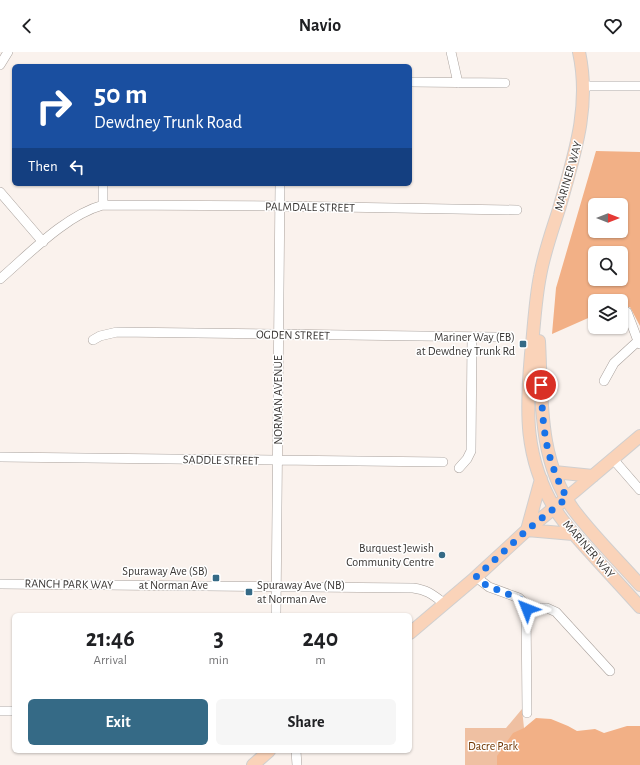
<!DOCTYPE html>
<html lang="en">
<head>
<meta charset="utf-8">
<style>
	:root { --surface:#fff; --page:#f6f6f6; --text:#202124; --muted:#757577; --accent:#356a86 }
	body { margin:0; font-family:"Alegreya Sans",sans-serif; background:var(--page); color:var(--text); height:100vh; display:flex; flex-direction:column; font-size:15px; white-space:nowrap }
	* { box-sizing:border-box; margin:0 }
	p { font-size:13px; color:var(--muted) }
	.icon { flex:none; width:22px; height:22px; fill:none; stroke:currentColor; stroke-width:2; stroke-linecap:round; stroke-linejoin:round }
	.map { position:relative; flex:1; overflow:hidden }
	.drawer { position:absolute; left:12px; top:561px; width:400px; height:140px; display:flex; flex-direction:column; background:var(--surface); border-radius:6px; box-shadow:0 1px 3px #0004 }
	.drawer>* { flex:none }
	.banner { position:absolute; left:12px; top:12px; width:400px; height:122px; border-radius:6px; box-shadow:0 1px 3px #0004; background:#1a4fa0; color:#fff; overflow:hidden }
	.needle { width:26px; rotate:90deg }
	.fabs { position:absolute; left:588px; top:146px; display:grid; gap:8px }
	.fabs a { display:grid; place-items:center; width:40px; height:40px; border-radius:6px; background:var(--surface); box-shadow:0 1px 3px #0004; font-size:20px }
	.pin { position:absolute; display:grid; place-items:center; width:34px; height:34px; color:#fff; margin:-17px; border:2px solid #fff; border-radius:50%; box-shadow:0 1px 4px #0007 }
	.me { position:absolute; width:44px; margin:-22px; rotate:315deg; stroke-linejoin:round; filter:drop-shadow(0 0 3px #0008) }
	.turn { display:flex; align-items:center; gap:14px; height:84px; padding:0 16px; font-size:18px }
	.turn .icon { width:52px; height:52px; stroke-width:2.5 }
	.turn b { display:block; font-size:28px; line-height:34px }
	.then { display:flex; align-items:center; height:38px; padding:0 16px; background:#0003; gap:8px; font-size:15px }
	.eta { display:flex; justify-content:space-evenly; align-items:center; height:68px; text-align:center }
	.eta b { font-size:24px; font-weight:700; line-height:28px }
	.cta { display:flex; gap:8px; margin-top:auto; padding:8px 16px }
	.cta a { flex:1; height:46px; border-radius:6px; background:var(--accent); color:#fff; font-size:16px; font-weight:700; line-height:46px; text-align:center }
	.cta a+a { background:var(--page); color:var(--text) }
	header { display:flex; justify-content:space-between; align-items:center; height:52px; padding:0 16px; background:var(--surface); font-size:18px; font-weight:700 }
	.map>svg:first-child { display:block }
</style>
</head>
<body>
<header><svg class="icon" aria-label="back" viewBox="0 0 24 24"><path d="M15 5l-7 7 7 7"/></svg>Navio<svg class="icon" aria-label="heart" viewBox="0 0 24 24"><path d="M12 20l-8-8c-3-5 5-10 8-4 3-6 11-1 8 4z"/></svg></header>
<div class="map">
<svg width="640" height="713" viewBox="0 0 640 713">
	<rect width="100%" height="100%" fill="#faf2ed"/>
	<path fill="#efc0a2" d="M522,657l2,19 -1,37h-58v-37h41z"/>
	<path fill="#f2b086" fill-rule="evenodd" d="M596,99l44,1v174l-10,-19 -9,1v-7h-26v14l-43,19 4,-46zM595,153h26v26h-26zM595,201h26v26h-26z
		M536,666l15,1 17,7 9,5 18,-2 9,4 23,-7h13v39h-143v-9l16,-23 11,-5z"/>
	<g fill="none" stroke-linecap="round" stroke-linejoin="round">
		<g stroke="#a9a19c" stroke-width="10">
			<path id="minor" d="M451,0l7,31
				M0,13l8,-13
				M410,30l95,1
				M583,34h57
				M103,132v21
				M0,140l43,50
				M0,227c29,-25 66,-64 103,-74l177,1 237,4
				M627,260l11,29 2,3
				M93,288l7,-4 17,-4 378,5
				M604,329l10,-18 24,-22
				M0,405l443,5
				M613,407l27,31
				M459,416l8,-9 4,-8 1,-114
				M476,525l13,10 30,11 7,7 1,108
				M0,532l413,4c15,2 20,7 32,16
				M527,556h20l9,4 54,59
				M276,563l4,-431
				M0,659h14
				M296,699l1,14"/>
		</g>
		<g stroke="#d0cfcf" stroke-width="14">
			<path id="major" d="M579,0c12,55 -5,104 -20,157 -7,22 -15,44 -19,67 -5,25 -6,52 -9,78 -5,57 -7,103 24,155 9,15 22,29 34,42 17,19 34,37 51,56
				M539,289c3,57 -1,119 34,168 20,27 45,51 67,76
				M554,420l39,4
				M527,478l14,-51
				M527,478l46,4
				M410,581l66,-56 51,-47 48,-39 65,-55
				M253,713l16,-14"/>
		</g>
		<use href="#minor" stroke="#fff" stroke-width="9"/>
		<use href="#major" stroke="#fad3b9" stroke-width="12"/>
	</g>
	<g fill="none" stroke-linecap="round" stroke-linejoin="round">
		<path stroke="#1a73e8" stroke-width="7" stroke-dasharray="0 12.6" d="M527,557l-1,-4 -4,-5 -36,-15 -10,-8 51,-47 40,-32c-22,-40 -24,-69 -26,-113"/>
	</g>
	<g fill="#356a86" stroke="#fff" stroke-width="1.5">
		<rect x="519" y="288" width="8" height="8" rx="2"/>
		<circle cx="442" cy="503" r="4"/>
		<rect x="212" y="522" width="8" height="8" rx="2"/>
		<rect x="245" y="536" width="8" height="8" rx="2"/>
	</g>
	<g text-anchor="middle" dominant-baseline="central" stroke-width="3" stroke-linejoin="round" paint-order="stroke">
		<g font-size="12" fill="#3a3735" stroke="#fff">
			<text transform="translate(568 124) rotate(-74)">MARINER WAY</text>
			<text transform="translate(310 155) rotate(1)">PALMDALE STREET</text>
			<text transform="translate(293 283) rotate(1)">OGDEN STREET</text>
			<text transform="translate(278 348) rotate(-90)">NORMAN AVENUE</text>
			<text transform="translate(221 408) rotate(1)">SADDLE STREET</text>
			<text transform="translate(589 497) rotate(49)">MARINER WAY</text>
			<text transform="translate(69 532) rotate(1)">RANCH PARK WAY</text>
		</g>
		<g font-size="12" fill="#3a3735" stroke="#fff" text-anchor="end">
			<text x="515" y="285">Mariner Way (EB)<tspan x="515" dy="14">at Dewdney Trunk Rd</tspan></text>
			<text x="434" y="496">Burquest Jewish<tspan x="434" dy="14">Community Centre</tspan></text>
			<text x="208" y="519">Spuraway Ave (SB)<tspan x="208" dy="14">at Norman Ave</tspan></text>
			<text x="257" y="533" text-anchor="start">Spuraway Ave (NB)<tspan x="257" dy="14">at Norman Ave</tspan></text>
		</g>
		<g font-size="12" fill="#703500" stroke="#fff">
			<text x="493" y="694">Dacre Park</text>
		</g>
	</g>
</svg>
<div class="fabs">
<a><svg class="needle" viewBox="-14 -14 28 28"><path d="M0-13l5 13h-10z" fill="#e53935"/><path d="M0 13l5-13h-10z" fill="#757577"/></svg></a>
<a><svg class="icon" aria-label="search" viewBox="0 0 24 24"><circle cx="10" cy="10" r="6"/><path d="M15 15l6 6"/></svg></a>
<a><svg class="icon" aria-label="layers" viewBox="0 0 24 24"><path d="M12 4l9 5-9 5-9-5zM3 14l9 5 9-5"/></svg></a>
</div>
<div class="pin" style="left:541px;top:333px;background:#d93025"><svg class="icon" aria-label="arrive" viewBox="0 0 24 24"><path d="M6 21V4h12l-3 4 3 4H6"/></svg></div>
<svg class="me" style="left:527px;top:557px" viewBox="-20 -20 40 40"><path d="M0-17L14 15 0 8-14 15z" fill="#1a73e8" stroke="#fff" stroke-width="4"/></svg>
<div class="banner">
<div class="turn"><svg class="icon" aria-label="right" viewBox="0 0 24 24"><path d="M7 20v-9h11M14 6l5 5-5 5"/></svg><div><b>50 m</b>Dewdney Trunk Road</div></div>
<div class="then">Then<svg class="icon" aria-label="left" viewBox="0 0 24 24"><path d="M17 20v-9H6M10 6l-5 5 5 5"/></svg></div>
</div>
<section class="drawer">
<div class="eta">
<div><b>21:46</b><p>Arrival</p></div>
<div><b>3</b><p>min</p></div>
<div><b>240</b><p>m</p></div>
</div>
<div class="cta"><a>Exit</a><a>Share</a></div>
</section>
</div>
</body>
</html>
